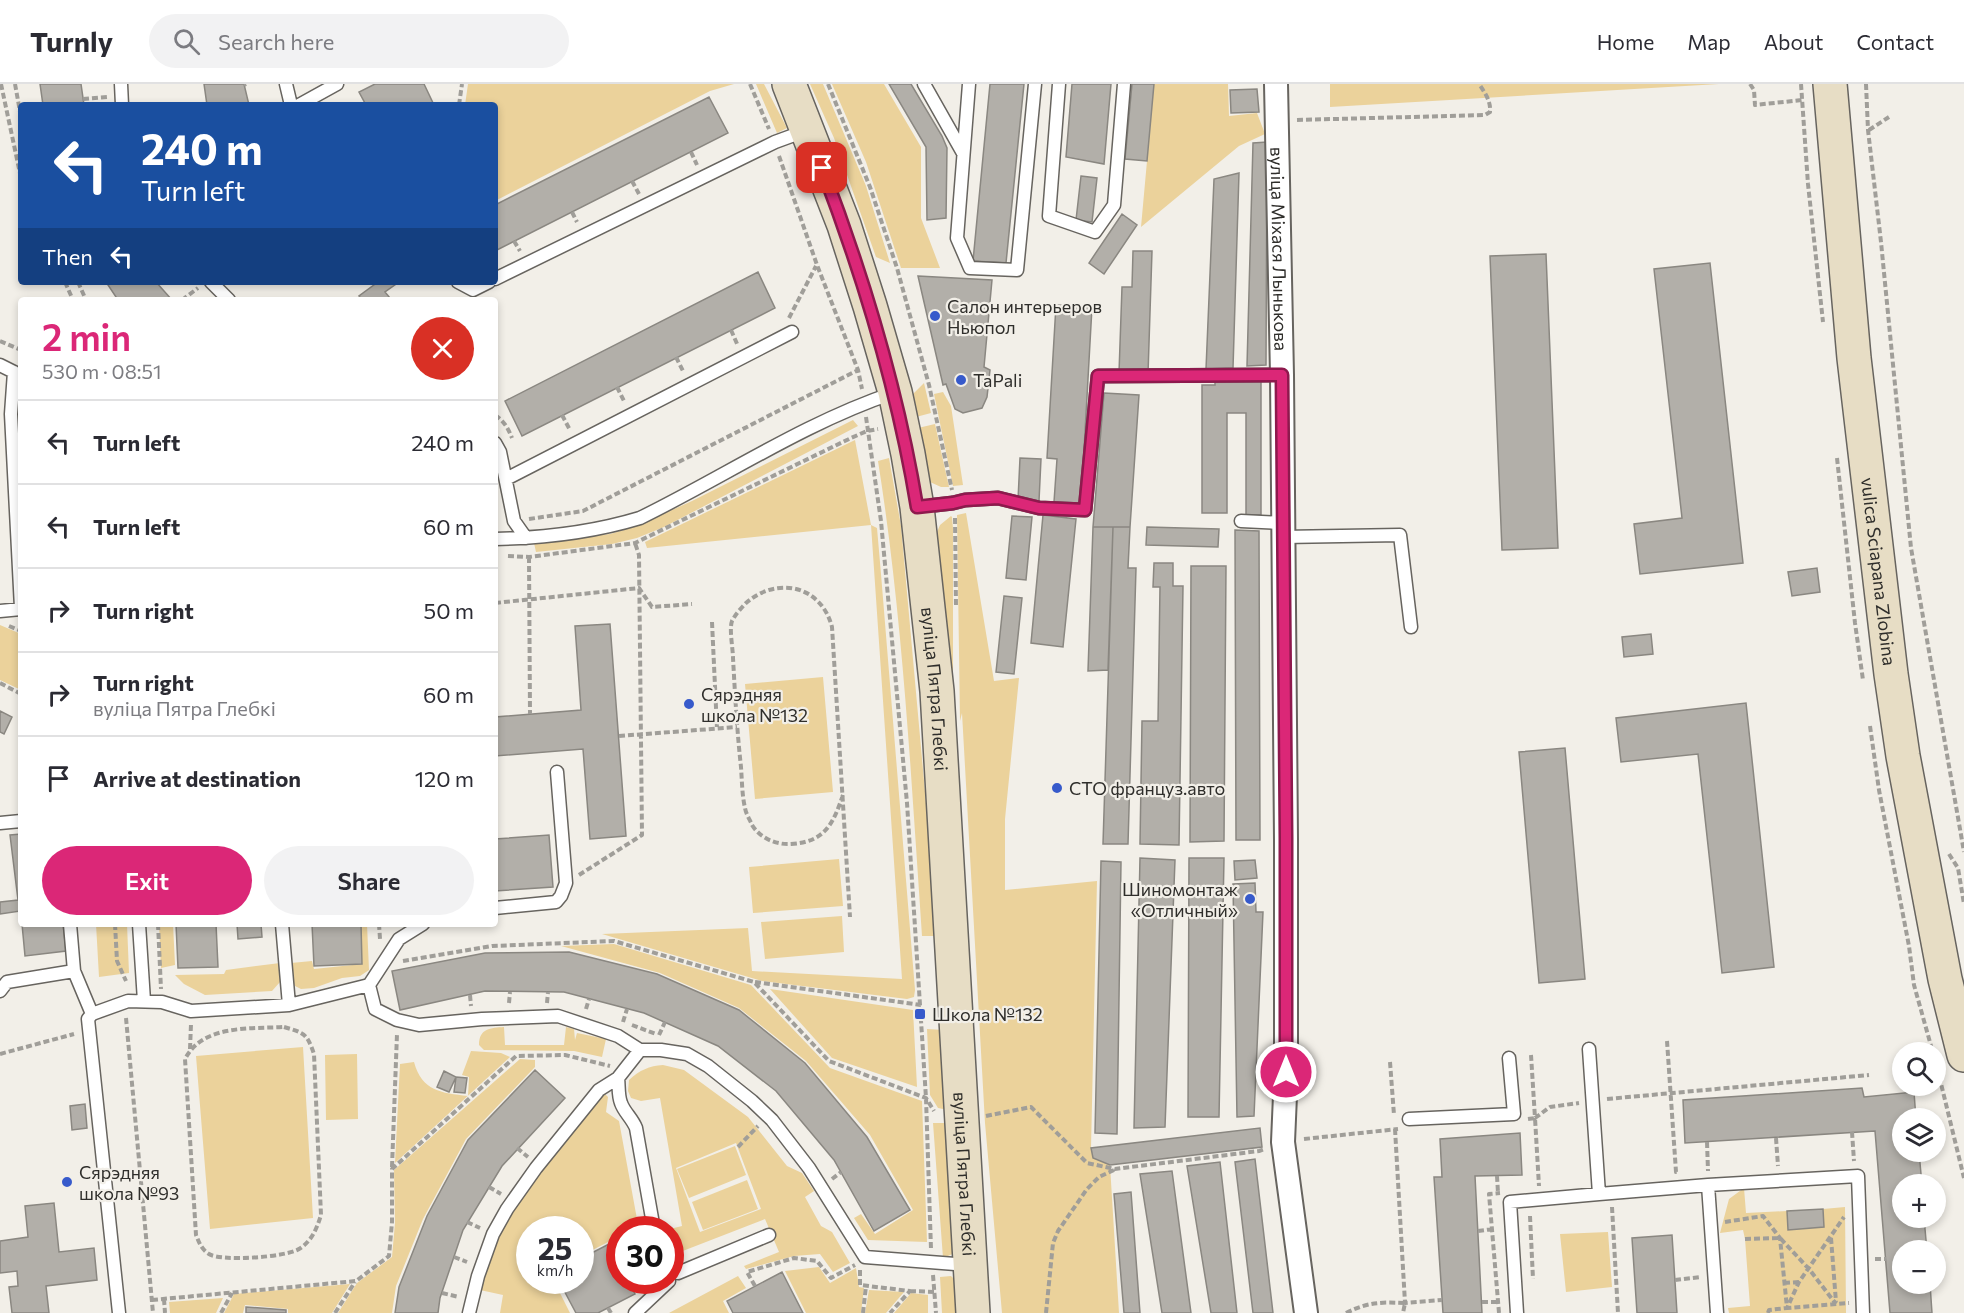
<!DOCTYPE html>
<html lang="en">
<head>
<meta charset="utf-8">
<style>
	:root { --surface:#fff; --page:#f2f2f3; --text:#2b2b33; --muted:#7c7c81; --line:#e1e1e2; --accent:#db2777 }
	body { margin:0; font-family:Commissioner,sans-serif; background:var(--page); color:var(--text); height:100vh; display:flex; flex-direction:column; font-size:22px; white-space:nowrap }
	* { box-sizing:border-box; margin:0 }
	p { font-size:20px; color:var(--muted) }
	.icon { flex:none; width:33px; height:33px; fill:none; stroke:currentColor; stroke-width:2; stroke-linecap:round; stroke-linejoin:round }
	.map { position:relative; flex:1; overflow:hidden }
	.panel { position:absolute; left:18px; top:213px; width:480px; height:630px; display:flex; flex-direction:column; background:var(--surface); border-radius:6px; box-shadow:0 3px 9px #0003 }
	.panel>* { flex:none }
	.banner { position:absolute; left:18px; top:18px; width:480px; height:183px; border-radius:6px; box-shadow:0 3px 9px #0003; background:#1a4fa0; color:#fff; overflow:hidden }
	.controls { position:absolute; left:1892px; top:958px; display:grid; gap:12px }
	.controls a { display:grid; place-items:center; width:54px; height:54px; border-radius:50%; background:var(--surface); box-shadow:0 3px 9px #0003; font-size:30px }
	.speed { position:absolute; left:516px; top:1132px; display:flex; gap:12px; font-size:30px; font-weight:700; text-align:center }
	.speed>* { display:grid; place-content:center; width:78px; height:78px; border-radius:50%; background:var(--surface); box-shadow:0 3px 9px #0003; line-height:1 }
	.speed small { font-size:15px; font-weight:400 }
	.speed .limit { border:9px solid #d22; background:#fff; color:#111 }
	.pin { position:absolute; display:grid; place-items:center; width:51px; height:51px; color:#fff; margin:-26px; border-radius:12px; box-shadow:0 3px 9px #0006 }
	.me { position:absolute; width:66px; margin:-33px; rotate:0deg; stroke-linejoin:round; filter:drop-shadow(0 0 4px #0008) }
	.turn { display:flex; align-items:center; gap:21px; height:126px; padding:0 24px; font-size:27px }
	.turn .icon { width:78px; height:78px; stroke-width:2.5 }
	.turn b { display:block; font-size:42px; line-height:51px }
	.then { display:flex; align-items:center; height:57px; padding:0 24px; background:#0003; gap:12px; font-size:22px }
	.round { display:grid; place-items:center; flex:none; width:63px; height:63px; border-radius:32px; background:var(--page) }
	.headline { display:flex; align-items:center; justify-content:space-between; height:102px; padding:0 24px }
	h1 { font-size:36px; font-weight:600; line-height:45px; color:var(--accent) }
	.action { display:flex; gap:12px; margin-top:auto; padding:12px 24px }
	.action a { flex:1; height:69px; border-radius:36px; background:var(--accent); color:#fff; font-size:24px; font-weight:600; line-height:69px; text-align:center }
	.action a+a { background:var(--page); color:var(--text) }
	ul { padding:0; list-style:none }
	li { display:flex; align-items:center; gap:18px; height:84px; padding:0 24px; border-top:2px solid var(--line) }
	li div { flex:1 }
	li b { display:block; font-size:22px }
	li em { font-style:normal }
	header { display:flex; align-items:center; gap:36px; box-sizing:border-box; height:84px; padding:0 30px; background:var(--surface); border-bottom:2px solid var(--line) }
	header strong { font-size:28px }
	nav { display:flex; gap:33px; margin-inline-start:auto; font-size:21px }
	.search { width:420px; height:54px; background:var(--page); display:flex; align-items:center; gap:15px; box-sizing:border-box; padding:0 21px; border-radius:33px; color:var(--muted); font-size:22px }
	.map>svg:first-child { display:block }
</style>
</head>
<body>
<header>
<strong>Turnly</strong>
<div class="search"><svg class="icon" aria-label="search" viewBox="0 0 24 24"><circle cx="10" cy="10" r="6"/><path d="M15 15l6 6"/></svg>Search here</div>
<nav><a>Home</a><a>Map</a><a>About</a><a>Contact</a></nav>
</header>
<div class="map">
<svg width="1964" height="1229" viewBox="0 0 1964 1229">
	<rect width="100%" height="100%" fill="#f2efe8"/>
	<path fill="#ebd29b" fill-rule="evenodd" d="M468,0h266l-24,7 -215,110v-96h-30z
		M756,0h8l23,44 -10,5z
		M810,0h13l43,102 24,77 -14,-6 -42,-119z
		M832,0h52l37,63v71l19,50h-39l-35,-106z
		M1154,0h74l1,32 28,-3 8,21 -26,12 -98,81z
		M1330,0h389l-389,23z
		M924,299l7,30 -15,4 -5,-21z
		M943,308l8,14 12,79 -10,1 -19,-92z
		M853,336l5,6 -194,101 -27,11 -25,6 -76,8 -2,-9 76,-9 24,-7 58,-26z
		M935,340l14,63h-8l-11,-5 -4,-11 -8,-43z
		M855,356l16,85 6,3 4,46 34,416 -1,7 -7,2 -145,-18 -160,-47 146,-6 4,43 150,8 -31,-454 -224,23 -2,-6z
		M889,374l12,68 37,410h-16c-11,-159 -19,-318 -44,-475z
		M966,429l28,168 25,-3 -14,141v71l92,-9 -6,267 2,10 17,7 9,148h-117l-17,-190 -23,-410 -2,8 -3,-206z
		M951,432l1,1 1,12v179l-16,-176 3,-7z
		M0,541l21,9v56l-21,-10z
		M823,593l10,115 -78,7 -10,-115z
		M839,775l4,47 -90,7 -4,-46z
		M842,832l2,36 -79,7 -4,-37z
		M96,840h31l2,49 -30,4z
		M159,840h14l2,41 -14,3z
		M361,840h6l2,46 -9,6 -18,2 -28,10 -13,1 -6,-3 -4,-7v-16l21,-2 2,8 48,-5z
		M614,860l137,41 79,83 92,33 5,141 -59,-2 -14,-22 7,-4 14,20 38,-24 -43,-75 -64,-74 -67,-53 -79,-35 -99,-27z
		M280,879v19l-8,9 -67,4 -21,-11 -9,-9 49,-1 2,-4z
		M770,905l143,21 4,77 -85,-29z
		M504,943l1,18h59l2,-18 8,2 1,11 2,-7 29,6 -4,18 -28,-6 -90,-1 -5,-5c0,-17 12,-17 25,-18z
		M927,945l17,1 4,80 -10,-2 -8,-13z
		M303,963l10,171 -103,11 -14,-173z
		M471,967l30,2 9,4 -115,106 5,-99 14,-2c8,29 27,31 54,34l1,-19 -7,-2z
		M357,970l1,65 -32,1 -1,-65z
		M520,975l15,1v7l-69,72 -43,80 -27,67 -4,27h-54l19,-30 35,-26 3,-34 -1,-53z
		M663,981l21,5 64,47 39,49 15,7 12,18 -9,6 16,29 11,6 18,31 -17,9 -13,-18 -26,2 -48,13 -2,-3 35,-14 -14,-33 -90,35 -4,-8 -1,-16h-4l16,-4 -22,-128 -19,3 -10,-3 -3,-7 1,-11c11,-10 20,-14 34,-15zM736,1059l25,66 -61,23 -24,-64z
		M603,1008l5,5 -2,15 13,9 20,109h-19l-1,29 -9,-18 -29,15 -1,-26h-50v51h24l16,32h-70l3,-18 -23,-5 2,-12 28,-69z
		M933,1039h16l6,130 -12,5z
		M735,1062l11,29 -57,23 -12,-29z
		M747,1096l11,29 -55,21 -11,-28z
		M1744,1104l2,25 41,-2 1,19 36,-3 -1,-18 22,-2 1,106h-117l-1,-5 22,-2 -5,-67 -2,-9 -23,3 9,-34z
		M1608,1148l4,55 -46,5 -6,-58z
		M819,1183l11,16 26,-15 3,19 5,1 -3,25h-55l-21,-42z
		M738,1192l8,12 -23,13 6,12h-60z
		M951,1192l4,4 3,33h-16l-2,-36z
		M350,1200l-18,29h-44v-4l-43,-4 -2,8h-19l10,-19z
		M869,1206l35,2 -18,21h-21z
		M911,1209l17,2v18h-34z
		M223,1214l-7,15h-46l-1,-11z"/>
	<path fill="#b2afa9" stroke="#8a8781" stroke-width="1.5" d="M40,0h41l3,21h-41z
		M204,0h40l5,21h-42z
		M375,0h49l10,21h-68l-7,-13z
		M889,0h22l31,52 5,12 -1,70 -19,2 -1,-73z
		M990,0h34l-18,179 -33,-2z
		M1072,0h39l-7,80 -38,-7z
		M1132,0h22l-7,77 -22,-2z
		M1257,5l2,23 -28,1 -1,-23z
		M709,13l19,36 -233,118v-46z
		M1267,58l-1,223 -19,1 6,-223z
		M1239,89l-6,195 -27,1 8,-190z
		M1081,92l16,2 -5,44 -16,-2z
		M1122,130l15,11 -33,49 -15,-11z
		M1133,167h19l-4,123 -29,-1 3,-86h10z
		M1546,170l12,294 -56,2 -12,-294z
		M1710,179l33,300 -103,11 -6,-50 48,-6 -28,-249z
		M758,188l17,36 -253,128 -17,-35z
		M918,192l74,4 -8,87 6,3 -3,27 -5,11 -19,5 -8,-4 -9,-25 -3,1z
		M106,198h50l16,18h-54z
		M378,198h21l-14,10 5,6 -3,2h-25l-3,-4z
		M1056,221l36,2 -11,197 -27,-2 3,-43 -10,-1z
		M1215,297h46v134h-15v-102h-19v100h-25v-128h13z
		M1104,309l35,2 -9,132h-37z
		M1020,374l21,1 -2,42 -21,-1z
		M1043,431l33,4 -13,128 -32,-4z
		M1012,432l20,1 -6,63 -20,-2z
		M1093,443h20l-5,143 -20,1z
		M1113,443h17l-2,41h8l-8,276h-25z
		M1147,443l72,2 -1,18 -72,-2z
		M1235,446l24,1 1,309h-24z
		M1154,479h19v23h10l-4,259 -39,-1 2,-123h16l2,-134h-7z
		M1191,482h35l-2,275 -34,1z
		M1817,484l3,24 -28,4 -4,-24z
		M1004,512l18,2 -8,76 -18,-2z
		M610,540l16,212 -36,3 -7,-90 -88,7v-39l86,-7 -6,-84z
		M1651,550l2,20 -29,3 -2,-20z
		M1746,619l28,264 -52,6 -24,-219 -77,8 -5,-44z
		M0,627l12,6 -8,17 -4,-2z
		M1565,664l20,231 -46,4 -20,-231z
		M21,750v85l-1,-8 -20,3v-12l18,-2 -8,-65z
		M549,751l4,52 -58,4v-52z
		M1140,774l35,2 -10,267 -31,1z
		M1189,774h35l-5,259h-31z
		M1255,776l2,18 -22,2 -1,-19z
		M1101,777l20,1 -4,272 -22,-1z
		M1255,799l1,29h7l-9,204 -17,1 -4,-233z
		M22,840h41l3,27 -41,5z
		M176,840h40l2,43 -40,1z
		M237,840h24l1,13 -24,2z
		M312,840h49l1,40 -48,2z
		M569,868l88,22 82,36 66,53 62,74 43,73 -36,21 -40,-71 -58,-69 -58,-45 -74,-33 -80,-21 -79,-1 -85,19 -8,-39 93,-18z
		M535,986l30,28 -63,68 -39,64 -23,68 -2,15h-43l4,-26 28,-71 41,-76z
		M444,987l12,6 -7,15 -12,-5z
		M456,993l11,1 -2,15 -11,-1z
		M1862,1004l2,9 50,-5 2,27h-14v33h17l3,33h-20v33h22l3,33h-25v33h28l2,29h-42l-15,-182 -190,12 -2,-43z
		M85,1020l2,24 -15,2 -2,-24z
		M1260,1044l2,19 -152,18 -17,-7 -2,-10z
		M1520,1049l2,42 -47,1 7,137h-39l-9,-136h8l-2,-38z
		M1255,1075l18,154h-20l-18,-151z
		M1220,1078l17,151h-26l-24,-147z
		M1172,1087l19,142h-29l-22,-139z
		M1131,1108l9,121h-16l-10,-119z
		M54,1119l5,49 35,-4 3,32 -51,6 3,27h-37l-3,-26 9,-1 -1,-15 -17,2v-32l28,-4 -3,-31z
		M1823,1125l1,18 -36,3 -1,-19z
		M1672,1151l5,78h-40l-5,-75z
		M609,1160l11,20v17h8l7,13 -37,19h-22l-17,-32h21v-22z
		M782,1188l21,41h-70l-6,-12z
		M246,1223l40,3v3h-40z"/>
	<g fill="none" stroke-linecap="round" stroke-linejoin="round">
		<g stroke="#67645f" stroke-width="15">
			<path id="lane" d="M121,0l1,21
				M286,0l5,21
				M924,0l39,69
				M969,0l-12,154 13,30 47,2 18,-186
				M1059,0l-10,132 46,16 19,-27 10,-121
				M299,21l38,-21
				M495,195l280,-137 30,-11
				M211,198l18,18
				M458,198l15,8 16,-8
				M0,281l20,10
				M14,288l-3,42 10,194
				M495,359l5,9 14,69 12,17
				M506,395l286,-147
				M918,423l35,-4 12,-3 33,-2 41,10 46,2 13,-134 184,-1
				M1241,437l42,2
				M1283,453l117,-2 11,92
				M495,455c48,-1 99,-7 145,-21 84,-41 164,-95 253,-125
				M0,527l21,-2
				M0,739l21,-2
				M495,824l61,-6 5,-6 5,-13 -9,-111
				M70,840l4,47
				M139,840l5,77
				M282,840l7,81
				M369,901l6,24 22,11 22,5 63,-6 76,-3 60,20 22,14h21l26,4 21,12 44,35 20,19 37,48 56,89 103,8
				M0,907l7,-9 67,-11 18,43 36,-13 34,1 29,9 98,-6 80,-20 30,-46 24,-15
				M92,930l-4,5 31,294
				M1589,965l10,145 109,-9 9,128
				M618,994c1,8 0,18 3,25 3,9 11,15 15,25l17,96 3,6
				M1409,1035l105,-5 -5,-56
				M1708,1101l150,-9 5,137
				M670,1174l8,15 91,-38
				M469,1229l9,-37 15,-42 14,-25 29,-41 63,-78 19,-12 22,-28
				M635,1229l34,-32
				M1517,1229l-7,-111 89,-8"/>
		</g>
		<g stroke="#67645f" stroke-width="26">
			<g id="street">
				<path id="s1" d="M1276,0l6,291 4,464v233l-3,70 23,171"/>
			</g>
		</g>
		<g stroke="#67645f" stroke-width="36">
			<g id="secondary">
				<path id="s2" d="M789,0l55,141 26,81 25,86 13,62 9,53 20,184 36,622"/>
				<path id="s3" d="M1830,0l24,274 37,316 12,82 42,223 19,76"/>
			</g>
		</g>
		<path stroke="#a09e99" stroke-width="4" stroke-dasharray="6 3" stroke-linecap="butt" d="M1,0l20,94
			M15,0l6,33
			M750,0l19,45
			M828,0l42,103 27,81 32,117 23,105
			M1750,0l4,6 1,15 47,-5
			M1801,0l7,100 15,138
			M1866,0l2,46 13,112 30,306 53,304
			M244,1l2,-1
			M83,15l24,-2
			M459,21l3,-21
			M1297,36l188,-5 5,-3c1,-11 -5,-19 -11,-28
			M1869,46l20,-13
			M691,68l6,13
			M779,72l38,109 41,105 4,19
			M632,97l7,13
			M572,128l5,10
			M514,157l6,10
			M65,198l8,18
			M78,198l8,18
			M182,216l16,-12
			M789,234l27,-52
			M731,246l7,16
			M0,257l21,9
			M676,273l8,16
			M617,303l8,16
			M495,331c9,6 13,13 17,23
			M562,331l8,15
			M866,333l15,104 26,282 19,295 5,151
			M1837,374l18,165 8,57
			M955,434l1,89
			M529,435l54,-8 275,-141
			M508,472l21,1 106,-14 216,-105 16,-7 11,-2
			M529,473l1,157
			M495,519l144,-15 13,19 40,-3
			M712,538l5,107
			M9,542l12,5
			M0,599l21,11
			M1870,642l9,64 30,156 5,39 19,68
			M619,652l118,-9
			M843,711c-10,29 -18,47 -52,49 -15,1 -31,-6 -39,-19 -2,-5 -6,-11 -7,-17 -3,-13 -3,-27 -4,-41 -4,-36 -6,-73 -8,-109 0,-9 -4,-29 -1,-37 3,-6 9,-13 14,-18 31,-27 75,-18 86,24l18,290
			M1949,770l9,14 6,36
			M579,791l63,-40 -3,-280 -4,-12
			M115,840l2,37 9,20
			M158,840l3,65
			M379,840l1,15
			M403,877l89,-15 122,-5 140,41 75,79 97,37 8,13
			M755,898l166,23
			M470,911l1,11
			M509,919l1,-11
			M547,919l1,-11
			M586,925l3,-10
			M126,934l27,295
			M623,938l4,-13
			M632,941l24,9
			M284,943c21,6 23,7 30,27l7,161c-4,13 -9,26 -22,34 -12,8 -78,13 -90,5 -8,-5 -10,-12 -13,-19l-11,-176c18,-35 66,-30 99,-32z
			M659,951l6,-13
			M1667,957l9,131h3
			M190,965l1,-25
			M0,970l74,-20
			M1531,971l4,63 15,-11 29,-4
			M1935,975l29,119
			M1390,978l4,53
			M1607,1015l262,-24
			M986,1032l45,-9 56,56 28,6 144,-18 6,-2
			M1528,1035l7,-1 4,68
			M1395,1045l10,174 37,-3
			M1852,1048l2,29
			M1776,1054l2,28
			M1304,1055l94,-10
			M1707,1058l1,29
			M738,1063l20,-21
			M517,1064l11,9
			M392,1083l5,-133
			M1497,1092l1,17
			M832,1095l9,-7
			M489,1103l12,7
			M1612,1123l6,106
			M1530,1132l3,63
			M467,1138l13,6
			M1725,1138l38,-6 17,22 7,70 62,-5
			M1478,1147l14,-2
			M1831,1154l5,64
			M1745,1155l35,-1 29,31 27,35
			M454,1173l13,5
			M1875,1175h11
			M860,1186v15l50,6 -20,22
			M933,1191l3,38
			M1675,1196l26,-3
			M1784,1199l15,-1
			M755,1202l-8,-14 47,-14 23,3 14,17 24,-13
			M910,1207l25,1
			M442,1209l17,4
			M164,1215l1,14
			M152,1216l204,-19 33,-25 3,-34v-53l124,-113 49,-1 45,11
			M1482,1218h16
			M608,1224l3,5
			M221,1229l11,-20
			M335,1229l20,-31
			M863,1229l3,-27
			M1046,1229l7,-70 5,-12 29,-42 12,-12 15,-7
			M1346,1229c22,-11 34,-11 59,-10l-2,10
			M1499,1229l-10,-119 11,-1
			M1768,1229l1,-3 18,-2 12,-26 45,-65"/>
		<use href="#lane" stroke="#fff" stroke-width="12"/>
		<use href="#street" stroke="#fff" stroke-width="22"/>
		<use href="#secondary" stroke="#e7ddc5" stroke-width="33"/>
	</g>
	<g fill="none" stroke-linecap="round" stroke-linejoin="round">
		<g stroke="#8e194d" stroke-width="15">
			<path id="route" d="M822,84c42,110 76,223 95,339l36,-4 12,-3 33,-2 41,10 46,2 13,-134 184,-1 4,463v234"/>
		</g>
		<use href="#route" stroke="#db2777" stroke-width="10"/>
	</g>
	<g fill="#375acb" stroke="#f2efe8" stroke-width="2">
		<circle cx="935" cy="232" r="6"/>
		<circle cx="961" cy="296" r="6"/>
		<circle cx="689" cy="620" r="6"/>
		<circle cx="1057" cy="704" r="6"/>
		<circle cx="1250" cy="815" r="6"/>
		<rect x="914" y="924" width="12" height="12" rx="3"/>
		<circle cx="67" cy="1098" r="6"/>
	</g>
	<g text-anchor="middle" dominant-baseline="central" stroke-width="4.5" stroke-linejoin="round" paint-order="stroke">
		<g font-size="18" fill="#2f2e2b" stroke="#f2efe8">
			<text stroke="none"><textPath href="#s1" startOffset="165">вуліца Міхася Лынькова</textPath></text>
			<text stroke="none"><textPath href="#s3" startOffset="490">vulica Sciapana Zlobina</textPath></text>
			<text stroke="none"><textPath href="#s2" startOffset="626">вуліца Пятра Глебкі</textPath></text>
			<text stroke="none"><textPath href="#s2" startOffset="1112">вуліца Пятра Глебкі</textPath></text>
		</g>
		<g font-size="18" fill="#2f2e2b" stroke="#f2efe8" text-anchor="start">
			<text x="947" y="222">Салон интерьеров<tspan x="947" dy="21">Ньюпол</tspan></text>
			<text x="973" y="296">TaPali</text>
			<text x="701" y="610">Сярэдняя<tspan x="701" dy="21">школа №132</tspan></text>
			<text x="1069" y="704">СТО француз.авто</text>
			<text x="1238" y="805" text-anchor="end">Шиномонтаж<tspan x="1238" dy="21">«Отличный»</tspan></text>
			<text x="932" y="930">Школа №132</text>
			<text x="79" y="1088">Сярэдняя<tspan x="79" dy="21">школа №93</tspan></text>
		</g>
	</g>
</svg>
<div class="controls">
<a><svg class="icon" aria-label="search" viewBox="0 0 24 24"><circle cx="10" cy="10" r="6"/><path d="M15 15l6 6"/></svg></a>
<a><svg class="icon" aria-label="layers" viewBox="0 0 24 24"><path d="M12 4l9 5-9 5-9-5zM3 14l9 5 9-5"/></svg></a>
<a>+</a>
<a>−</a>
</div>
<div class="speed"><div>25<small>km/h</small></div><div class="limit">30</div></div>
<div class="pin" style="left:822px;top:84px;background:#d93025"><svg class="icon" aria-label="arrive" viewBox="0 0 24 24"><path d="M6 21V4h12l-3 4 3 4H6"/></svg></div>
<svg class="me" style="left:1286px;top:988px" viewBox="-20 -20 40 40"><circle r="17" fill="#db2777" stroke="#fff" stroke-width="3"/><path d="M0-11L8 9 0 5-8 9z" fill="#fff"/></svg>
<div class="banner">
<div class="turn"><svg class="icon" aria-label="left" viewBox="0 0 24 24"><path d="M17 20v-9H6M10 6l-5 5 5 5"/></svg><div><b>240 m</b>Turn left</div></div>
<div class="then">Then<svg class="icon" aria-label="left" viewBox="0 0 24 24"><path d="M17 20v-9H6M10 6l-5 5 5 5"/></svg></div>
</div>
<section class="panel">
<div class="headline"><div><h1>2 min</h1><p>530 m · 08:51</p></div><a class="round" style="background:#d93025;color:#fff"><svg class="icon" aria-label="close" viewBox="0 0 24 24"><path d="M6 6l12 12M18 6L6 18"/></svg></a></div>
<ul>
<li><svg class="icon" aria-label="left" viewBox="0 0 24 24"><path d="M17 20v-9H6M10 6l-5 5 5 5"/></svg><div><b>Turn left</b></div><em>240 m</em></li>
<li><svg class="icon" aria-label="left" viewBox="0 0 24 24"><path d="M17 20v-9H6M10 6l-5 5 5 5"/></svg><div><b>Turn left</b></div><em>60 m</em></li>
<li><svg class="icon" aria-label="right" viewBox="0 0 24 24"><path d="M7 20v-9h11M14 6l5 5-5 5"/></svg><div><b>Turn right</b></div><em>50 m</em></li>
<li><svg class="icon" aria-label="right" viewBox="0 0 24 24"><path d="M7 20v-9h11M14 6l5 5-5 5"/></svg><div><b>Turn right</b><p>вуліца Пятра Глебкі</p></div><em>60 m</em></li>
<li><svg class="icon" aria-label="arrive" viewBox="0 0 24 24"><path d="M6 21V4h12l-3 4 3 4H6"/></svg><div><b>Arrive at destination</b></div><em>120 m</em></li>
</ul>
<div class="action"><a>Exit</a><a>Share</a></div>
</section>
</div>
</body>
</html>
